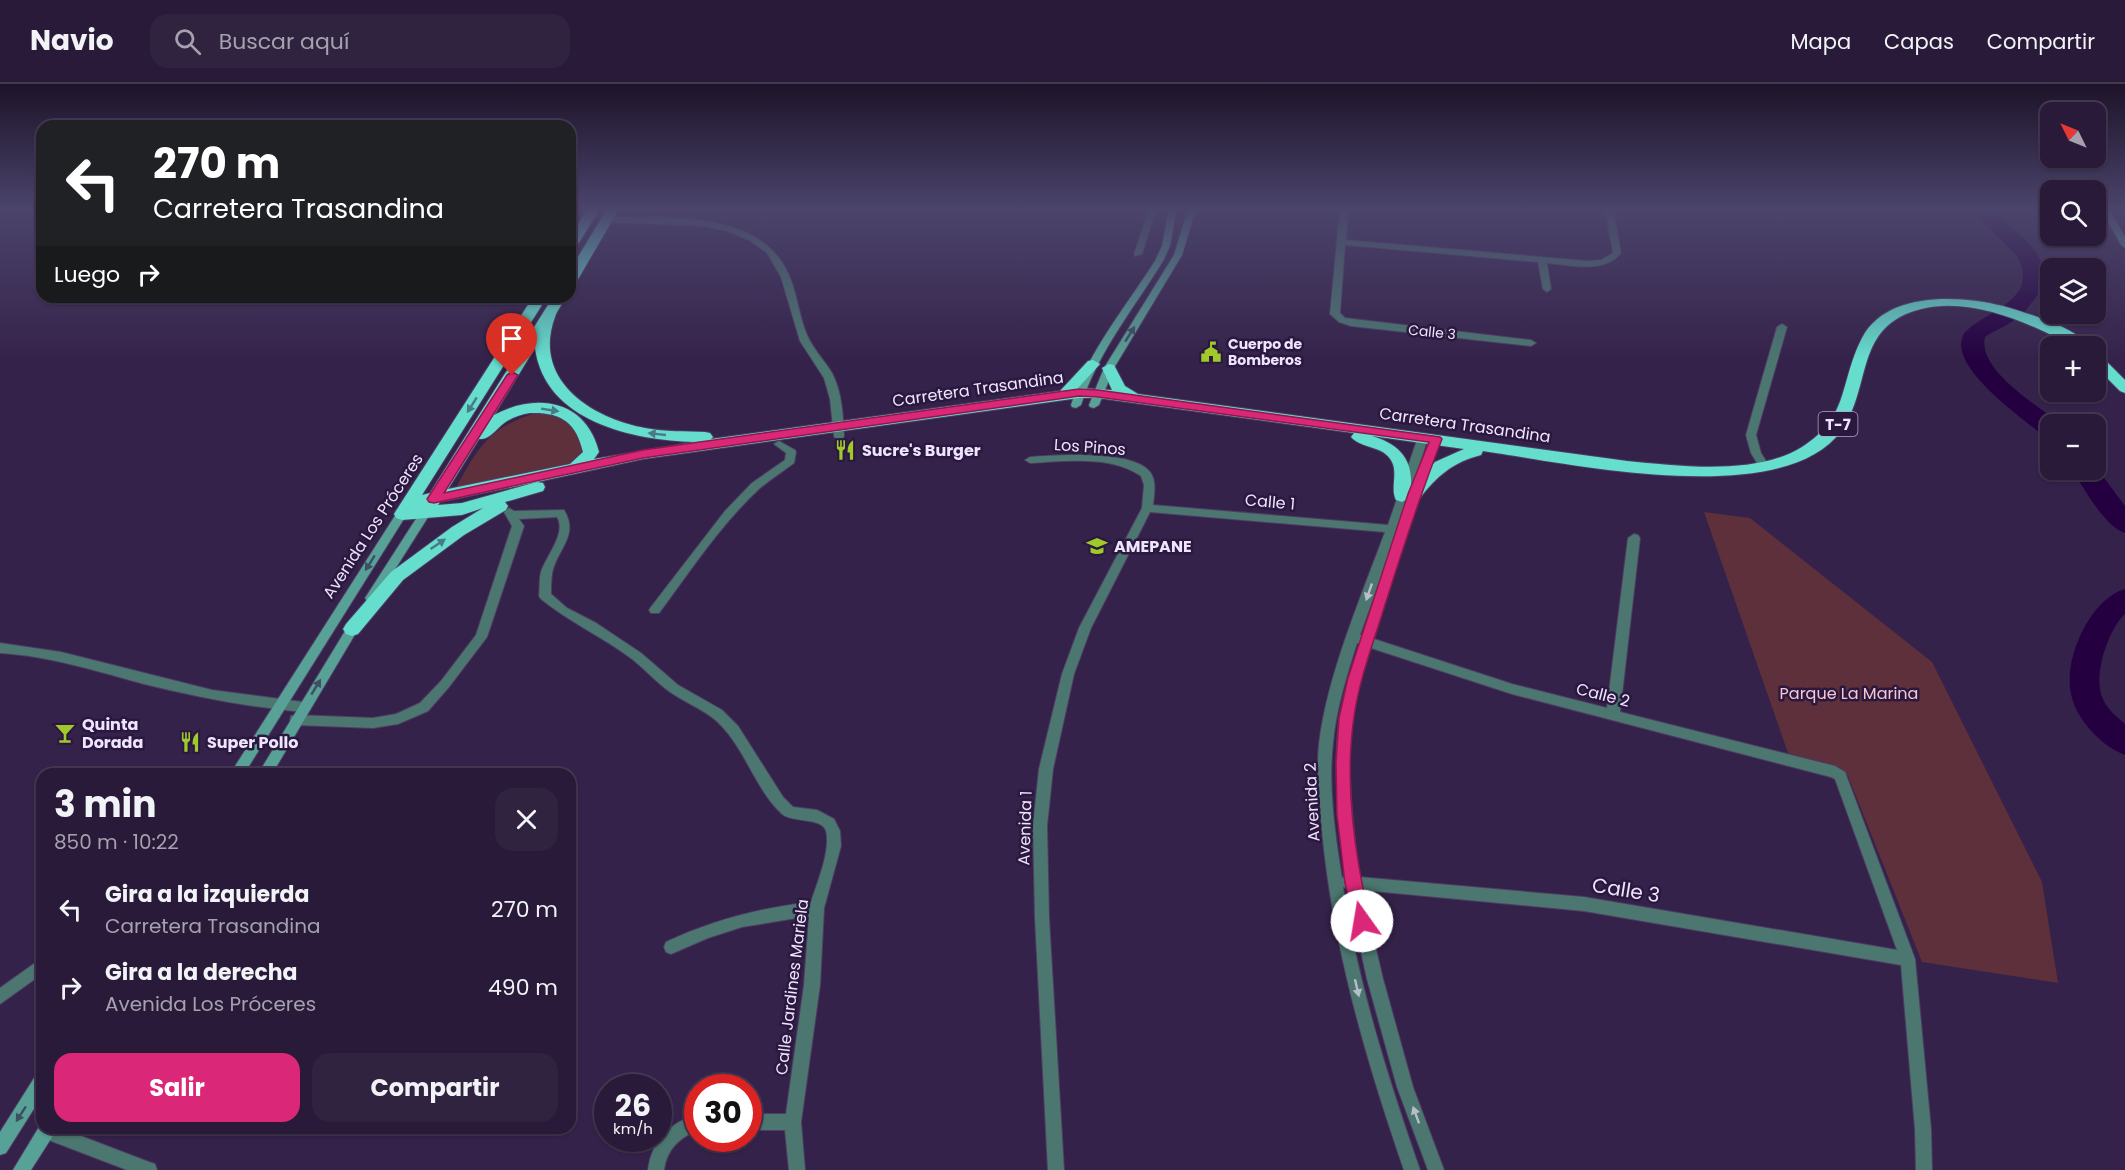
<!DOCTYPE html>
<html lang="es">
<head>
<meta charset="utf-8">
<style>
	:root { --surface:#281a38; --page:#302340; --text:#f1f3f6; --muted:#a5a1ae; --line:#443853; --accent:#db2777 }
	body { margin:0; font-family:Poppins,sans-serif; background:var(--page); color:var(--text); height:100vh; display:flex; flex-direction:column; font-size:22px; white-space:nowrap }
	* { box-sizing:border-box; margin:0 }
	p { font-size:20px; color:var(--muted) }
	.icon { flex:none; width:33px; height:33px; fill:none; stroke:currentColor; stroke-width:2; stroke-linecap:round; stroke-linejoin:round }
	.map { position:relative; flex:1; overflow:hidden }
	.panel { position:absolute; left:36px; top:684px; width:540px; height:366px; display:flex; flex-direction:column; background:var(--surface); border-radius:18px; box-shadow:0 2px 4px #0004,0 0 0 2px var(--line) }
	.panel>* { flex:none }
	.guide { position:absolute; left:36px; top:36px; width:540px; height:183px; border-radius:18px; box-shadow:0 2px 4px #0004,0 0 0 2px var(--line); background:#202124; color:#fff; overflow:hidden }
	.needle { width:39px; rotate:313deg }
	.tools { position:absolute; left:2040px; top:18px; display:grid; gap:12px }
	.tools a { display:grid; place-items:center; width:66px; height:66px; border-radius:12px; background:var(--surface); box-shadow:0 2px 4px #0004,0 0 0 2px var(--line); font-size:30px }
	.speed { position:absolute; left:594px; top:990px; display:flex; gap:12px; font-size:30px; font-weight:700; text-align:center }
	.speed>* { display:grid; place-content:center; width:78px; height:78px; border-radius:50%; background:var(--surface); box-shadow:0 2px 4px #0004,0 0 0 2px var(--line); line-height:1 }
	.speed small { font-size:15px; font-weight:400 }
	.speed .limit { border:9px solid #d22; background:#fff; color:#111 }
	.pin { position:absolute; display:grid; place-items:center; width:51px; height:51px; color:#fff; margin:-62px -26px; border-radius:50% 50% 50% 0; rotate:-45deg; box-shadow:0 0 6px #0007 }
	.pin .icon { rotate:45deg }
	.me { position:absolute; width:66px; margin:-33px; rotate:347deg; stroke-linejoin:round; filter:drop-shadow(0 0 4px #0008) }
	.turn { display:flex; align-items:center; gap:21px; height:126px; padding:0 18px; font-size:27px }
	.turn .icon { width:78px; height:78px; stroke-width:2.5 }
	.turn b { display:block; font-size:42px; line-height:51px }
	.then { display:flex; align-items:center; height:57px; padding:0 18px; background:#0003; gap:12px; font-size:22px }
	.round { display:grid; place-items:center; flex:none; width:63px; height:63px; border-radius:18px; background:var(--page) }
	.headline { display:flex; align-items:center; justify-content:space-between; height:102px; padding:0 18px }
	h1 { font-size:36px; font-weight:700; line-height:45px }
	.action { display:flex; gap:12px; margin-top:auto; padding:12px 18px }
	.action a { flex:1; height:69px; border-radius:18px; background:var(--accent); color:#fff; font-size:24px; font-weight:700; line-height:69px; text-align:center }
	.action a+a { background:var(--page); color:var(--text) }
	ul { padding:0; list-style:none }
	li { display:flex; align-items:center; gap:18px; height:78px; padding:0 18px }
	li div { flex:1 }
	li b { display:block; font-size:22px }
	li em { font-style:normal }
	header { display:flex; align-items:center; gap:36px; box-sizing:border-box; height:84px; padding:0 30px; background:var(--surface); border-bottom:2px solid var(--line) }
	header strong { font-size:28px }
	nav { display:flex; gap:33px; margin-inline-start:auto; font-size:21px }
	.search { width:420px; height:54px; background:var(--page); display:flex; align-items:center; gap:15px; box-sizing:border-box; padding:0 21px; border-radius:18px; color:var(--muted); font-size:22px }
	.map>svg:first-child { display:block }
</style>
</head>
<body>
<header>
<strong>Navio</strong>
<div class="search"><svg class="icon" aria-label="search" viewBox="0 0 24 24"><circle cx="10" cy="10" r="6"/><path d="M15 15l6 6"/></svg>Buscar aquí</div>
<nav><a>Mapa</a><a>Capas</a><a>Compartir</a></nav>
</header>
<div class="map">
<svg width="2125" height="1086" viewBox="0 0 2125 1086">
	<rect width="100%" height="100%" fill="#35224a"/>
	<path fill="#5d303c" d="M536,329c30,3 38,9 49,37l-3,7 -11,8 -115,23c22,-41 34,-61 80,-75z
		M1704,428l46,6 182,144 110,220 16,101 -136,-21 -74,-186 -5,-4 -55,-19z"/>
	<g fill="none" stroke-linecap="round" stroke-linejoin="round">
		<path fill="#240040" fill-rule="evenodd" d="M1970,125h21c25,25 75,52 42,92 -5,6 -9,13 -16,17 -10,8 -22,12 -32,19 -8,32 51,68 74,85l1,2h-10v12l-9,-2c-20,-18 -98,-70 -76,-102 22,-22 76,-32 52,-76z
			M2096,383l29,39v27c-20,-6 -41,-45 -53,-63h24z
			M2125,505v25c-17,15 -33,64 -22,85 4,10 14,18 22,25v31c-24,-9 -49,-36 -54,-61 -8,-35 19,-95 54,-105z"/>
		<g stroke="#4f3d63" stroke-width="2">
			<path id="street" d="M1149,125h12l-6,3 -13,42 -7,2 -1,-2z
				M1340,125h8l-2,31 242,21 13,-1 12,-7 -8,-44h8l8,44c-17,21 -50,12 -74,10l4,26 -4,3 -4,-3 -5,-27 -193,-17 -5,68 5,5 186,22 5,3 -5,3 -180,-20 -12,-4 -9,-8z
				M606,133c57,1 149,-7 180,52 11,20 12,45 21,66 6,14 17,25 25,38 10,19 11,42 12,63l-1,2h-8l-1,-2 -4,-37 -6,-21 -24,-37 -19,-64 -14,-24 -18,-13 -22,-9 -23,-5 -101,-4v-4z
				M570,140l11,1 4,3 -4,3 -11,-1z
				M1782,240l5,3 -31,108 5,18 8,13 -5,4 -4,-2 -9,-15 -5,-18 31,-108z
				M1423,350l5,3 -11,36 15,-36h8l1,2 -22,55 -45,145 138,45 95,24 21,-170 6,-4 4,1 2,3 -20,174 215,54 10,6 70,187 16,170 1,41h-16l-1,-41 -14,-164 -317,-54 -222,-21 21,89 30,108 31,83h-16l-31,-83 -30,-108 -20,-91 -4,-1c15,97 45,191 77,283h-16c-38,-110 -71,-223 -82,-339 -2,-29 -6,-58 -3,-87 8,-68 42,-147 66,-212l-235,-20 -59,116 -17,46 -21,95 -6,57 2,92 15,252h-16l-13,-252 -2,-92 6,-57 23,-95 17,-46 63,-120 2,-23 -3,-9c-30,-21 -76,-15 -111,-13l-5,-3 5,-3c26,-2 103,-7 120,15 7,9 4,23 3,33l235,20 30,-88zM1394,456l-31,95h-3zM1357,559l3,1c-8,24 -17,50 -21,76 -6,52 0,104 6,156l-3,2c-7,-44 -14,-91 -9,-135 3,-34 14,-68 24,-100zM1371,564l141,46 319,83 4,2 62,171 -313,-53 -225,-20c-6,-52 -13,-105 -7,-158 3,-24 11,-48 19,-71z
				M779,357l16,9 1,2 -2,11c-11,8 -23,16 -34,25 -39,36 -69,82 -101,125h-8l-2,-3 2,-3 74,-96 27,-28 33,-23 1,-7 -12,-9z
				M509,424l5,3 50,-1c16,26 -8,40 -12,64 -1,7 -1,14 -1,20l16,14 29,15 45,30 37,32 44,25 16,16 45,71 10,10 24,3 17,9 6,12 1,15 -17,62 -4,77 -19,137 4,48h-16l-4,-40h-37v-16h38l18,-129 5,-69 -67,11 -34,11 -37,16 -5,-2 -2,-5 2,-5c47,-22 94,-34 145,-40 6,-19 20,-52 15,-71 -4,-14 -34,-8 -44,-17 -29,-27 -38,-71 -69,-96 -13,-10 -30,-17 -43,-26 -14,-10 -25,-23 -38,-33 -29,-22 -63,-37 -91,-60l-2,-3c1,-8 0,-17 2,-24 5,-16 26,-39 16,-55l-38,2 5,7 -37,111 -38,50 -21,24 -30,13 -25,4 -77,-3 -5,-1 -1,-4 1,-4 5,-1 77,3 23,-4 24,-11 21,-22 35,-46 36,-109 -8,-14z
				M0,559l61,9 151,38 91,12 4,1 2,4 -2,4 -4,1c-54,-5 -107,-15 -159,-28 -48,-13 -94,-28 -144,-31z
				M42,874v16l-42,30v-16z
				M698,1029v17c-19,8 -31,19 -34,40h-16c4,-31 22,-46 50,-57z
				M42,1040v4h18l89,34 6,2 2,6h-30l-81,-31 -6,-2 -2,-6z"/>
		</g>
		<g stroke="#4f3d63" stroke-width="2">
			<path id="secondary" d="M1169,125h8l-7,37 -7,15c-29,47 -65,91 -82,144l-5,3 -4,-1 -1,-2c17,-53 54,-97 84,-144l7,-15z
				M1188,125h8l-14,46 -68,113 -15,37 -5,3 -4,-1 -1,-2 15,-37 70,-113z
				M2101,125h8l16,28v11l-4,-3z
				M402,426l5,4 -163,260h-14l168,-263z
				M425,426l5,4 -55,87h-8l-2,-3 2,-3 54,-84z
				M357,533l6,4 -91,153h-14l95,-156z
				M42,989v23l-36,57 -6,2v-23l36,-57z
				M42,1038v6h14l-2,6 -23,36h-18z"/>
		</g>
		<g stroke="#4f3d63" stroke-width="2">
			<path id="highway" d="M588,125h12l-25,40 -5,1v-14z
				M607,125h12l-42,72 -7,4v-15z
				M533,213h14l-125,198 8,-2 123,-196h14c-4,6 -10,13 -12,20 -23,62 35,101 90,111 20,4 40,3 60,4l5,1 3,4 -2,2 349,-48 28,-30 5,-1 7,4 -22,24 34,2 -10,-22 7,-4 5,1 11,21 13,8 489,67c52,5 129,15 175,-14 48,-30 37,-64 60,-109 24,-47 98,-43 141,-32 23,7 72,21 86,40 -17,2 -30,-8 -46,-15 -37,-17 -81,-32 -122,-22 -68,17 -48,77 -80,122 -58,80 -274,32 -358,20l-2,4c-28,7 -44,21 -61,43h-11l-7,4 -6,-2c-6,-11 2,-26 -4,-38 -8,-17 -31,-13 -41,-25l3,-4 -256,-35h-19l-436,61 -106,23 6,1 2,4 -2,4 -38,11 3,4 -2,4 -42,25 -61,45 -45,54 -6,2 -6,-2 -3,-5 3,-5 45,-52 61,-45 31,-19 -21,7 -60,5 -6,-2 -2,-4zM535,264c10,74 98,92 160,94l-101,17 5,-7c-13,-52 -62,-60 -105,-37zM530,329c31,-1 46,9 53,39l-13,12 -122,25 31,-50c12,1 18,-12 28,-18 7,-4 15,-7 23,-8zM1372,352l92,13 -29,13 -24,25c2,-29 -13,-43 -39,-51zM537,398l-75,21 -24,2 2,-3z
				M2096,271l5,1 24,24v13l-5,-2 -24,-24z"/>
		</g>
		<use href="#street" fill="#4b7770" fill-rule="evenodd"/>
		<use href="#secondary" fill="#58a196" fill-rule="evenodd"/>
		<use href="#highway" fill="#66dece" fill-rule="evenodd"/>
	</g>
	<defs><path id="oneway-solid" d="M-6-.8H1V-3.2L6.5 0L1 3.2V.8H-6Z" transform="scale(1.5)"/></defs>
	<g fill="#3d4f62">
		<use href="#oneway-solid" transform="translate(1130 250) rotate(-58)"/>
		<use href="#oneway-solid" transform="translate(370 479) rotate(122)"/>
		<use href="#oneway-solid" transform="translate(316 603) rotate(-59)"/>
		<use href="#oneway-solid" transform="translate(21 1030) rotate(123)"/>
	</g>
	<g fill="#487b86">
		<use href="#oneway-solid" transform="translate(472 321) rotate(122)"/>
		<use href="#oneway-solid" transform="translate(550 326) rotate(9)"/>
		<use href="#oneway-solid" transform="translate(657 350) rotate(-174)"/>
		<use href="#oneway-solid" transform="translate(438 460) rotate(-34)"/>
	</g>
	<g fill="#b6becc">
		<use href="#oneway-solid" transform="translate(1369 508) rotate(109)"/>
		<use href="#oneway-solid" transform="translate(1357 904) rotate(77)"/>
		<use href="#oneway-solid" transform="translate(1416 1031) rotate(-110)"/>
	</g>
	<linearGradient id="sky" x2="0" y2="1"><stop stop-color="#1d1329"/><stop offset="0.45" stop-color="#4b446b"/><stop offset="1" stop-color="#4b446b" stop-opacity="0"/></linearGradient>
	<rect width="2125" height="277" fill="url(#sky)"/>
	<path fill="#db2777" stroke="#8e194d" stroke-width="1.5" d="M512,288l6,3 -74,118 199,-43 436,-61 19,1 342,47 2,2c-22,56 -40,112 -58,169 -11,36 -25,72 -30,109 -10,67 1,139 16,204l-2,6 -6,2 -6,-2 -11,-44 -8,-68 -1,-52 3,-45 9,-40 60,-184 21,-52 -331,-45 -19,-1 -436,62 -209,45 -5,-1 -2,-3 2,-3 78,-121z"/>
	<defs>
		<g id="civic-bare" transform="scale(1.62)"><path d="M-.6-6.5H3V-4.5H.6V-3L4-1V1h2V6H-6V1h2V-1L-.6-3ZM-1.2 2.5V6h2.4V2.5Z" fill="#a0c92c" stroke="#2b183f" stroke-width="2.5" paint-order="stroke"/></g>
		<g id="restaurant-bare" transform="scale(1.62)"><path d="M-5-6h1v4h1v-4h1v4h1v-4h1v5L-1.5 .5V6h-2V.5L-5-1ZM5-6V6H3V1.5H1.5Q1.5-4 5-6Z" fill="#a0c92c" stroke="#2b183f" stroke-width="2.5" paint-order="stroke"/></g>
		<g id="school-bare" transform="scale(1.62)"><path d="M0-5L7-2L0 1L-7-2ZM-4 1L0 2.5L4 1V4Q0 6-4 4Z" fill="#a0c92c" stroke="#2b183f" stroke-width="2.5" paint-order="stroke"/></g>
		<g id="bar-bare" transform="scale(1.62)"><path d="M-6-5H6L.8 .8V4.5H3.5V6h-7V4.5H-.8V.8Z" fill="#a0c92c" stroke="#2b183f" stroke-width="2.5" paint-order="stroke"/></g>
	</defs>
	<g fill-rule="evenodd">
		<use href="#civic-bare" x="1211" y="268"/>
		<use href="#restaurant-bare" x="845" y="366"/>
		<use href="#school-bare" x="1097" y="462"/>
		<use href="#bar-bare" x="65" y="649"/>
		<use href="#restaurant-bare" x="190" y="658"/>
	</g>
	<g text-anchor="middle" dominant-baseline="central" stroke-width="5" stroke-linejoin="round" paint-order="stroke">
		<g font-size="14" fill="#efe4fe" stroke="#2b183f">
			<text transform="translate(1432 248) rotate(6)">Calle 3</text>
		</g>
		<g font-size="14" font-weight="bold" fill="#efe4fe" stroke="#2b183f" text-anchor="start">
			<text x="1228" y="260">Cuerpo de<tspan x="1228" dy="16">Bomberos</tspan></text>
		</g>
		<rect fill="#2b183f" stroke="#b4a7c5" stroke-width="1.5" x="1818.5" y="328" width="39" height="24" rx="4.5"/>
		<g font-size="15" font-weight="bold" fill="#efe4fe">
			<text x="1838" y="340">T-7</text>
		</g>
		<g font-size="16" fill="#efe4fe" stroke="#2b183f">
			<text transform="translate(978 305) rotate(-8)">Carretera Trasandina</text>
			<text transform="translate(1465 341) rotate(8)">Carretera Trasandina</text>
			<text transform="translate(1090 363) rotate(4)">Los Pinos</text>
			<text transform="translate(1270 418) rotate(5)">Calle 1</text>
			<text transform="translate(373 442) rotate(-57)">Avenida Los Próceres</text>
			<text transform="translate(1603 611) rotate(14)">Calle 2</text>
			<text transform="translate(1312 718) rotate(-93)">Avenida 2</text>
			<text transform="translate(1025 744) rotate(-88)">Avenida 1</text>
			<text transform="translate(792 903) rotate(-83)">Calle Jardines Mariela</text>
		</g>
		<g font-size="16" font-weight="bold" fill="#efe4fe" stroke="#2b183f" text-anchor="start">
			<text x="862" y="366">Sucre's Burger</text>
			<text x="1114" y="462">AMEPANE</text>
			<text x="82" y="640">Quinta<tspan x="82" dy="18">Dorada</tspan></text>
			<text x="207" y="658">Super Pollo</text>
		</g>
		<g font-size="16" fill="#f7c6d1" stroke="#2b183f">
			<text x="1849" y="609">Parque La Marina</text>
		</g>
		<g font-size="20" fill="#efe4fe" stroke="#2b183f">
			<text transform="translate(1626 806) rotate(9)">Calle 3</text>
		</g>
	</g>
</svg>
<div class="tools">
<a><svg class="needle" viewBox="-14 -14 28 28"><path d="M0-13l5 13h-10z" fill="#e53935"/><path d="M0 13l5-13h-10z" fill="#a5a1ae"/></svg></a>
<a><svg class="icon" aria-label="search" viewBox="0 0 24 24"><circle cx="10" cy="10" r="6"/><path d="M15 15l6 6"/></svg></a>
<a><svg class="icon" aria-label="layers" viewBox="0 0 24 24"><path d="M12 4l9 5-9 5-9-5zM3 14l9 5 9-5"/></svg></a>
<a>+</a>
<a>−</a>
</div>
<div class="speed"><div>26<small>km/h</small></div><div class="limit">30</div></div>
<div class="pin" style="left:512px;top:291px;background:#d93025"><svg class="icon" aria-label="arrive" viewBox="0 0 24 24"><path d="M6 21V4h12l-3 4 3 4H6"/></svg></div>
<svg class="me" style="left:1362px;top:837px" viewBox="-20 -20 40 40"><circle r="19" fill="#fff"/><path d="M0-13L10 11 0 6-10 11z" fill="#db2777"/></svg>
<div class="guide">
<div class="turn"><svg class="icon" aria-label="left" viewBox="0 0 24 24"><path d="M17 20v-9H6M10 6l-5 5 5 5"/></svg><div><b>270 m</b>Carretera Trasandina</div></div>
<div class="then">Luego<svg class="icon" aria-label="right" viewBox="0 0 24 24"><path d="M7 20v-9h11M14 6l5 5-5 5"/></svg></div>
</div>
<section class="panel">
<div class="headline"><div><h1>3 min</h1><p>850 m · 10:22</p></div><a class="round"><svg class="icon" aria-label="close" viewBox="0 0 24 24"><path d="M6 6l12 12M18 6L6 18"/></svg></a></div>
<ul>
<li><svg class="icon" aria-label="left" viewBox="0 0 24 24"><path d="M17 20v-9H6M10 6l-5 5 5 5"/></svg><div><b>Gira a la izquierda</b><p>Carretera Trasandina</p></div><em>270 m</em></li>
<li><svg class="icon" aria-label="right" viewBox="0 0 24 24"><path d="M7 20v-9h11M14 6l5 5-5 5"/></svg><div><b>Gira a la derecha</b><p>Avenida Los Próceres</p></div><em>490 m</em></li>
</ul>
<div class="action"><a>Salir</a><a>Compartir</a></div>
</section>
</div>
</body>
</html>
